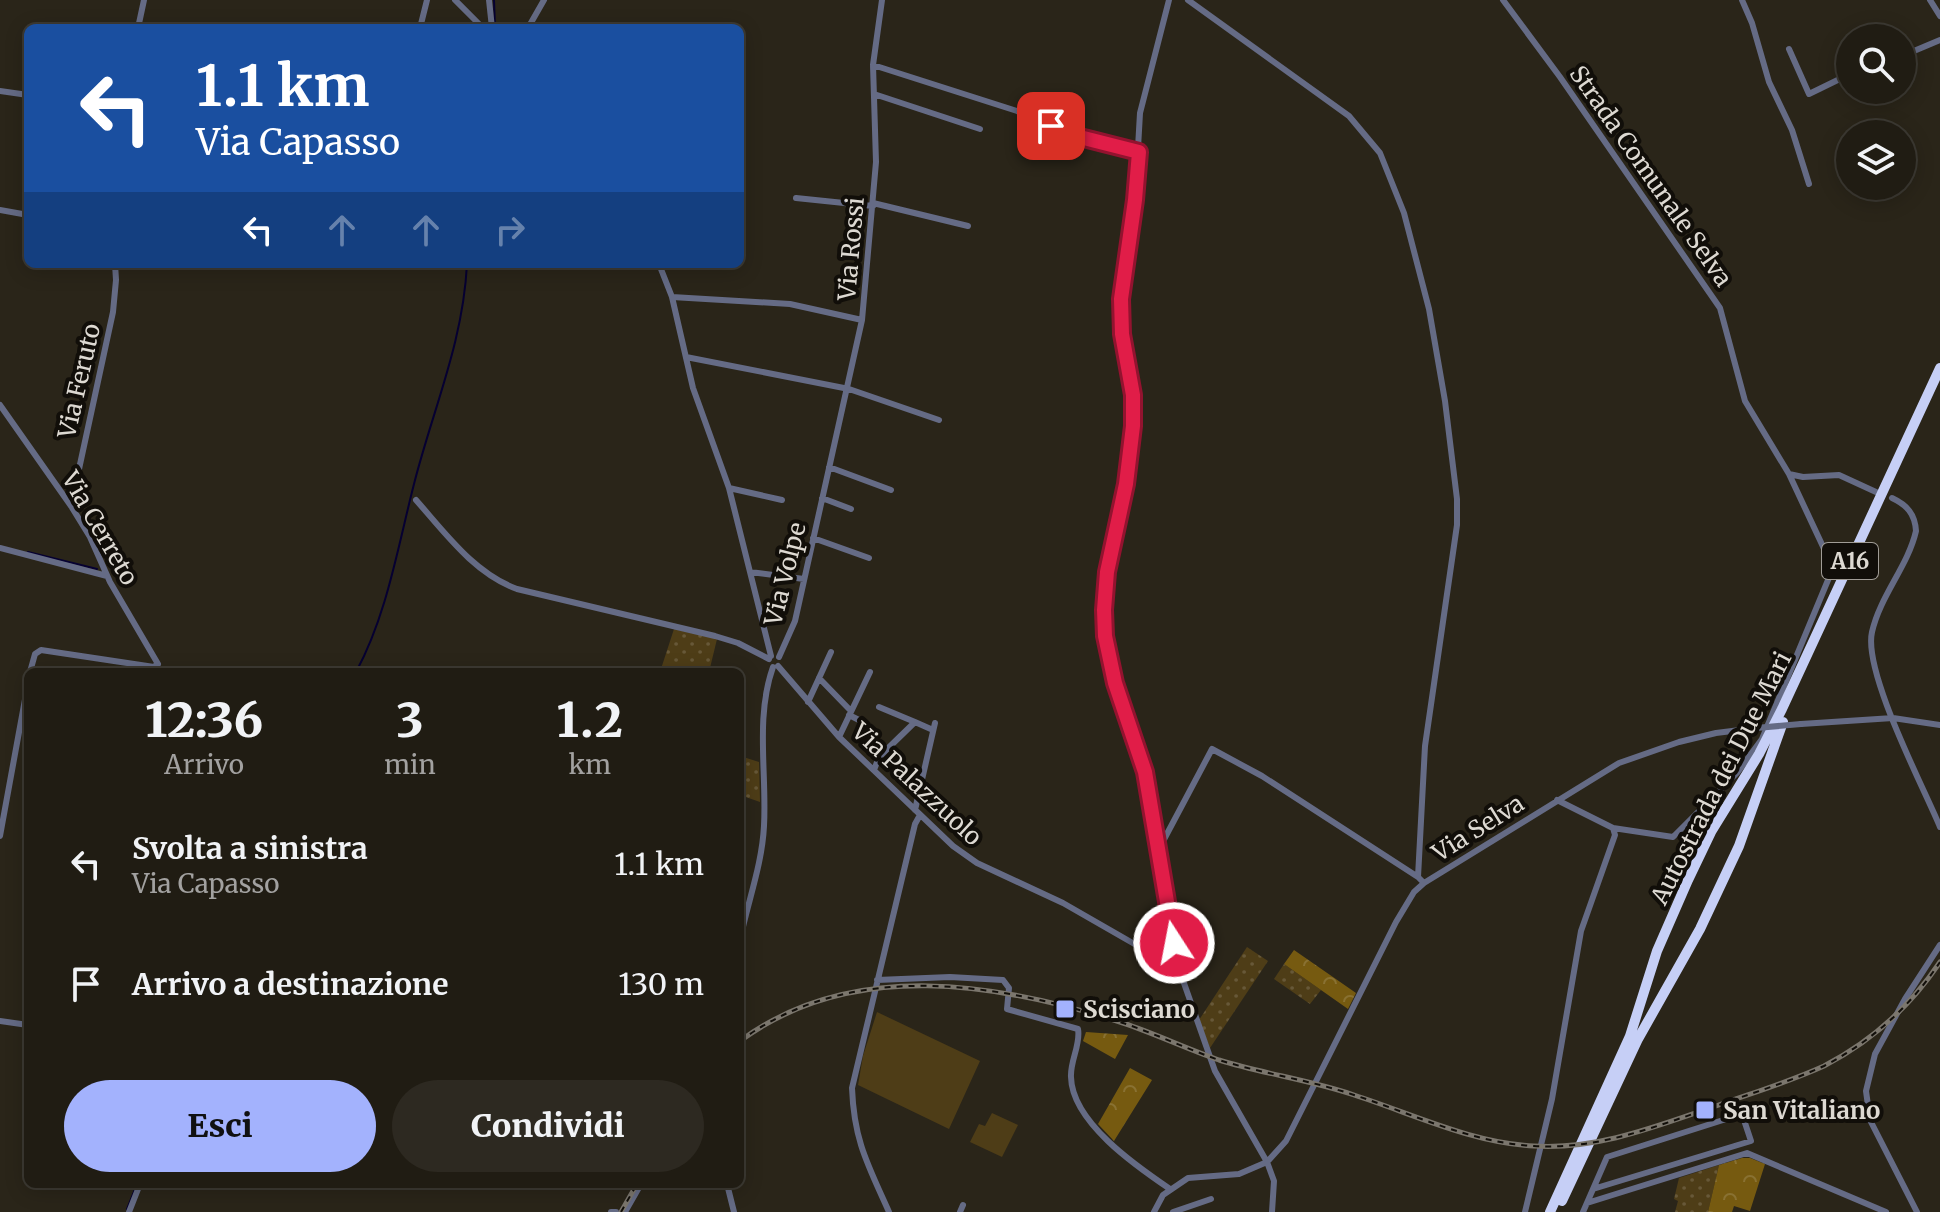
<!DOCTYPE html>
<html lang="it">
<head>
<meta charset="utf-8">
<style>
	:root { --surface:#201c13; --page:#2d2921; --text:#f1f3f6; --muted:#a2a1a0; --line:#3d3a33; --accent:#a3b2fd }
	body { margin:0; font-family:Merriweather,serif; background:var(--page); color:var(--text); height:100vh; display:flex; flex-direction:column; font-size:30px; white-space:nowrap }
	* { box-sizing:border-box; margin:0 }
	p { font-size:26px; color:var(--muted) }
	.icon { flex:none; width:44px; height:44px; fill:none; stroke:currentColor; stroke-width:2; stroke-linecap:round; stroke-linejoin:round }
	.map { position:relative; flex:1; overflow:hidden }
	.panel { position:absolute; left:24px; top:668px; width:720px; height:520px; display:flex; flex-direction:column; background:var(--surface); border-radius:12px; box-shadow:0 4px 20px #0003,0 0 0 2px var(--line) }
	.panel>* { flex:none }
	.top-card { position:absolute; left:24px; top:24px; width:720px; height:244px; border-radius:12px; box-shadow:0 4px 20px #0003,0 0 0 2px var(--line); background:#1a4fa0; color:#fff; overflow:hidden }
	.buttons { position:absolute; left:1836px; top:24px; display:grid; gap:16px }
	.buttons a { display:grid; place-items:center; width:80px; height:80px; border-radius:50%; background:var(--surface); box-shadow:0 4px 20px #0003,0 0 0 2px var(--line); font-size:40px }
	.pin { position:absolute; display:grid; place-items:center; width:68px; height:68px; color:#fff; margin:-34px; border-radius:16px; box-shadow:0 4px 12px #0006 }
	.me { position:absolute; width:88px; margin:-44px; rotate:349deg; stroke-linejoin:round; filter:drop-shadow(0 0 6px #0008) }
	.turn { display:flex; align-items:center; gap:28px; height:168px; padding:0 40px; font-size:36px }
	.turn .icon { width:104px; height:104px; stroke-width:2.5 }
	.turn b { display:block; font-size:56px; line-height:68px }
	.lanes { display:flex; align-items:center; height:76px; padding:0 40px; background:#0003; justify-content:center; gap:40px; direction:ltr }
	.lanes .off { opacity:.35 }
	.eta { display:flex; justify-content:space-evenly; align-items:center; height:136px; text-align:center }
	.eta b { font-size:48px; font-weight:800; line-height:56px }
	.action { display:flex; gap:16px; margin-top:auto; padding:16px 40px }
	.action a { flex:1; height:92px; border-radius:48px; background:var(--accent); color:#111; font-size:32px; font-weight:800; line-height:92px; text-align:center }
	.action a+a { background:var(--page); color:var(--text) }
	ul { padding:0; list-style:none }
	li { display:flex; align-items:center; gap:24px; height:120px; padding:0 40px }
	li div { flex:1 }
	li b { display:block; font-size:30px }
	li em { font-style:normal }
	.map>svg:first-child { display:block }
</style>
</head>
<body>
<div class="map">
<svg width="1940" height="1212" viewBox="0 0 1940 1212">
	<defs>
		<pattern id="grass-dots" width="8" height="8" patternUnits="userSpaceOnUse" patternTransform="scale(2)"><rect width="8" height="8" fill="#4e3d17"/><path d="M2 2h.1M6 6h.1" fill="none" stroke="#675838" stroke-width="1.8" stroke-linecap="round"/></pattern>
		<pattern id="forest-crowns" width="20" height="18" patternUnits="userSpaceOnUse" patternTransform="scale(2)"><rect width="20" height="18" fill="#765a10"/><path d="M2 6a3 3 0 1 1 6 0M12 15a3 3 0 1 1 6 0" fill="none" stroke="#897132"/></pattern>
	</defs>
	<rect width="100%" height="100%" fill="#2a2519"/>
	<path fill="url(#grass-dots)" d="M674,629l43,10 -8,33h-49z
		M740,756l19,6 1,40 -20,-7z
		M1247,947l21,14 -58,87 -11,-28z
		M1284,964l37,26 -11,14 -36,-25z
		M1719,1165l-11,47h-33l3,-11 -4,-2 5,-21z"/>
	<path fill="url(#forest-crowns)" d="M1294,950l62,43 -8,16 -64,-45z
		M1086,1032l42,3 -13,24 -32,-18z
		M1130,1068l22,12 -38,61 -16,-17z
		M1742,1158h8l15,6 -15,47 -16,-5 -2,6h-24l11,-47z"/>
	<path fill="#4e3d17" d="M877,1012l103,49 -31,68 -91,-44 5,-29z
		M992,1113l26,12 -16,32 -32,-15 9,-18 6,2z"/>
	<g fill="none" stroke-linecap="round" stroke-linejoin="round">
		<path stroke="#060031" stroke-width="2" d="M494,0l1,28
			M28,552l69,17
			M356,672c31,-57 42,-126 58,-188 19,-75 49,-141 53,-220
			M127,1209l10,-25"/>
		<path stroke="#656b85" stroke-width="6" d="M455,0l28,28
			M489,0l3,28
			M1169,0l-29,113 -5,87 -14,86 1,48 11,61v31l-7,58 -22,111 1,41 10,47 30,89 34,197 36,102 52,91 7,19 -2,31
			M1188,0l161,116 31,37 24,60 25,96 16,92 12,98v26l-32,221 -7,131 6,6
			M1503,0l57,77 160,231 25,93 44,73 14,3 36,-2 37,17
			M1742,0l10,23 17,59 23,48 17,54
			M1930,0l10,16
			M138,28l6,-28
			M420,28l7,-28
			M528,28l16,-28
			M1789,49l20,45 41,-20
			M1902,56l38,-16
			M873,65l144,46 43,21 79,20
			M0,91l28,4
			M874,94l106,35
			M796,198l77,8
			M873,203l95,23
			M0,210l28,5
			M659,264l13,33 21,91 36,100 42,168
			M672,297l118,7 72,16
			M686,357l163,32 90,31
			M0,405l71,101 19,31 20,45 48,82 -4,3
			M829,467l62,23
			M729,488l53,12
			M822,498l29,11
			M1892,498c15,7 23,16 24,33 -8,35 -36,65 -44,101 -9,40 51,154 68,195
			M416,500c30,34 58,73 101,89l198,47 23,7 31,16
			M71,506l42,-194 3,-32 -1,-16
			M813,538l56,20
			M0,548l107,28
			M750,572l54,7
			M779,657l16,-36 67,-301 14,-158 -3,-97 9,-65
			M778,666l61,71 114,109 24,17 86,40 115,66
			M30,672l5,-18 6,-4 113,17
			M819,678l32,33
			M808,702l23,-50
			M879,707l36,15
			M849,715l18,9
			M1801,724l92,-6 47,7
			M839,737l31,-65
			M874,770l5,-13 36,-35 18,8
			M915,810l20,-87
			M1613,828l60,9 64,-64 25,-34 71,-171 -44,-94
			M0,836l28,-153
			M1157,848l3,-1 52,-98 50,27 156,101
			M740,940c8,-39 22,-75 24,-114 3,-53 -9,-108 9,-159
			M877,980l73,-3 53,3 6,8 -2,21 71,20c3,15 -8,32 -7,48 1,45 65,89 99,112
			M0,1021l28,4
			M727,1184l7,28
			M1587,1203l160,-50 139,59
			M129,1212l11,-28
			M611,1212h5
			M625,1212l16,-28
			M889,1212c-21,-47 -35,-71 -37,-124l63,-264 5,-9
			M960,1212l3,-7
			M1154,1212l9,-17 25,-17 51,-4 28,-12 19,-21 110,-219 18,-30 10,-9 195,-120 60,-21 37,-9 40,-5
			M1173,1212l38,-13
			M1525,1212l27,-113 29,-168 34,-96 -2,-7 -56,-28
			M1583,1212l24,-55 135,-43 9,27 -158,48
			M1917,1212l-47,-92 -4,-29 9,-37 30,-55 35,-54"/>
		<path stroke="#c6cff6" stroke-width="10" d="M1562,1201l76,-162 62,-110 39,-83 44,-124
			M1550,1212l80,-176 27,-85 31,-71 23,-48 48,-78 23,-45 158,-341"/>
		<g stroke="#7b766d" stroke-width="5">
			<path id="rail" d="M740,1041c113,-83 259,-58 383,-18 33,11 64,26 96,37 45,14 91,20 135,35 59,19 118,48 180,51 64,4 123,-20 182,-40 36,-13 73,-24 108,-40 48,-25 86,-59 116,-104
				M621,1212l16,-28"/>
		</g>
		<use href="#rail" stroke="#110e09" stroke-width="2" stroke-dasharray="6" stroke-linecap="butt"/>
		<path stroke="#656b85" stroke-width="6" d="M1756,728l45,-4"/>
	</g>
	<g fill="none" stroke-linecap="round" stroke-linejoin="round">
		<g stroke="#92132f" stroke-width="20">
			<path id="route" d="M1051,126l9,6 79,20 -4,48 -14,99 1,35 11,61v31l-7,58 -19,88 -3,38 1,26 10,47 30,89 29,171"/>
		</g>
		<use href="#route" stroke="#e11d48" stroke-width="14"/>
	</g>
	<g fill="#a3b2fd" stroke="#110e09" stroke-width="3">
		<rect x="1055" y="999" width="20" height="20" rx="4"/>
		<rect x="1695" y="1100" width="20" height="20" rx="4"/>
	</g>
	<g text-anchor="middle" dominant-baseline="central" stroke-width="8" stroke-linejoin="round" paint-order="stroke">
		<rect fill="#110e09" stroke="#a09c96" stroke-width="2" x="1822" y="543" width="56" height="36" rx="6"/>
		<g font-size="22" font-weight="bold" fill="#ddd9d2">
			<text x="1850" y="561">A16</text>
		</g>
		<g font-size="24" fill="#ddd9d2" stroke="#110e09">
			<text transform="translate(1651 176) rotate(55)">Strada Comunale Selva</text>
			<text transform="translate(851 249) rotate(-85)">Via Rossi</text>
			<text transform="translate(79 381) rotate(-77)">Via Feruto</text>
			<text transform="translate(100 528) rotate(60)">Via Cerreto</text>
			<text transform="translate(785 574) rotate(-76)">Via Volpe</text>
			<text transform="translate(1721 778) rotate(-63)">Autostrada dei Due Mari</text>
			<text transform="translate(917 784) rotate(43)">Via Palazzuolo</text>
			<text transform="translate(1478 828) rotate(-32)">Via Selva</text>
		</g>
		<g font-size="24" font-weight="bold" fill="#ddd9d2" stroke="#110e09" text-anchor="start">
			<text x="1083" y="1009">Scisciano</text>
			<text x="1723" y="1110">San Vitaliano</text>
		</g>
	</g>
</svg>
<div class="buttons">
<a><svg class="icon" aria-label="search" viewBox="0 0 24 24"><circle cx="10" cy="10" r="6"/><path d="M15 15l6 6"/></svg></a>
<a><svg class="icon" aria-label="layers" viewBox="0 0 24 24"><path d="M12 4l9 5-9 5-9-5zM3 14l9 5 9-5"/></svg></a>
</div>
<div class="pin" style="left:1051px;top:126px;background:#d93025"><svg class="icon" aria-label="arrive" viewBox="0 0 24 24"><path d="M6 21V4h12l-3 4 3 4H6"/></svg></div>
<svg class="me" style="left:1174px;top:943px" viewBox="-20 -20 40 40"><circle r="17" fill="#e11d48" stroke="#fff" stroke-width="3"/><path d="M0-11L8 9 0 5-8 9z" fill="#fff"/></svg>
<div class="top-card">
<div class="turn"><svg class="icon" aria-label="left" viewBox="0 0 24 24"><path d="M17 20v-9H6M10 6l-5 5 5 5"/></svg><div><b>1.1 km</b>Via Capasso</div></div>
<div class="lanes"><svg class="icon" aria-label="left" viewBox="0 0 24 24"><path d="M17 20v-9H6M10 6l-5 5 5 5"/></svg><svg class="icon off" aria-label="ahead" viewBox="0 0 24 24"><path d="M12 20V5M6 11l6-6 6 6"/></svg><svg class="icon off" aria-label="ahead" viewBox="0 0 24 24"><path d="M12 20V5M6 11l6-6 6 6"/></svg><svg class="icon off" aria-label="right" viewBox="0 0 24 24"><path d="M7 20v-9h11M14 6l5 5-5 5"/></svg></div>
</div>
<section class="panel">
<div class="eta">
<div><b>12:36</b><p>Arrivo</p></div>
<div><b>3</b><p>min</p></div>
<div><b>1.2</b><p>km</p></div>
</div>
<ul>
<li><svg class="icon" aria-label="left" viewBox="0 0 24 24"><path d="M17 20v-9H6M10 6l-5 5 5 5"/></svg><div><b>Svolta a sinistra</b><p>Via Capasso</p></div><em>1.1 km</em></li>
<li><svg class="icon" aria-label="arrive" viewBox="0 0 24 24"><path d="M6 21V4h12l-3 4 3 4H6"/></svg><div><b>Arrivo a destinazione</b></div><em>130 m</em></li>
</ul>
<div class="action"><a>Esci</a><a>Condividi</a></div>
</section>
</div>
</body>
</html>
